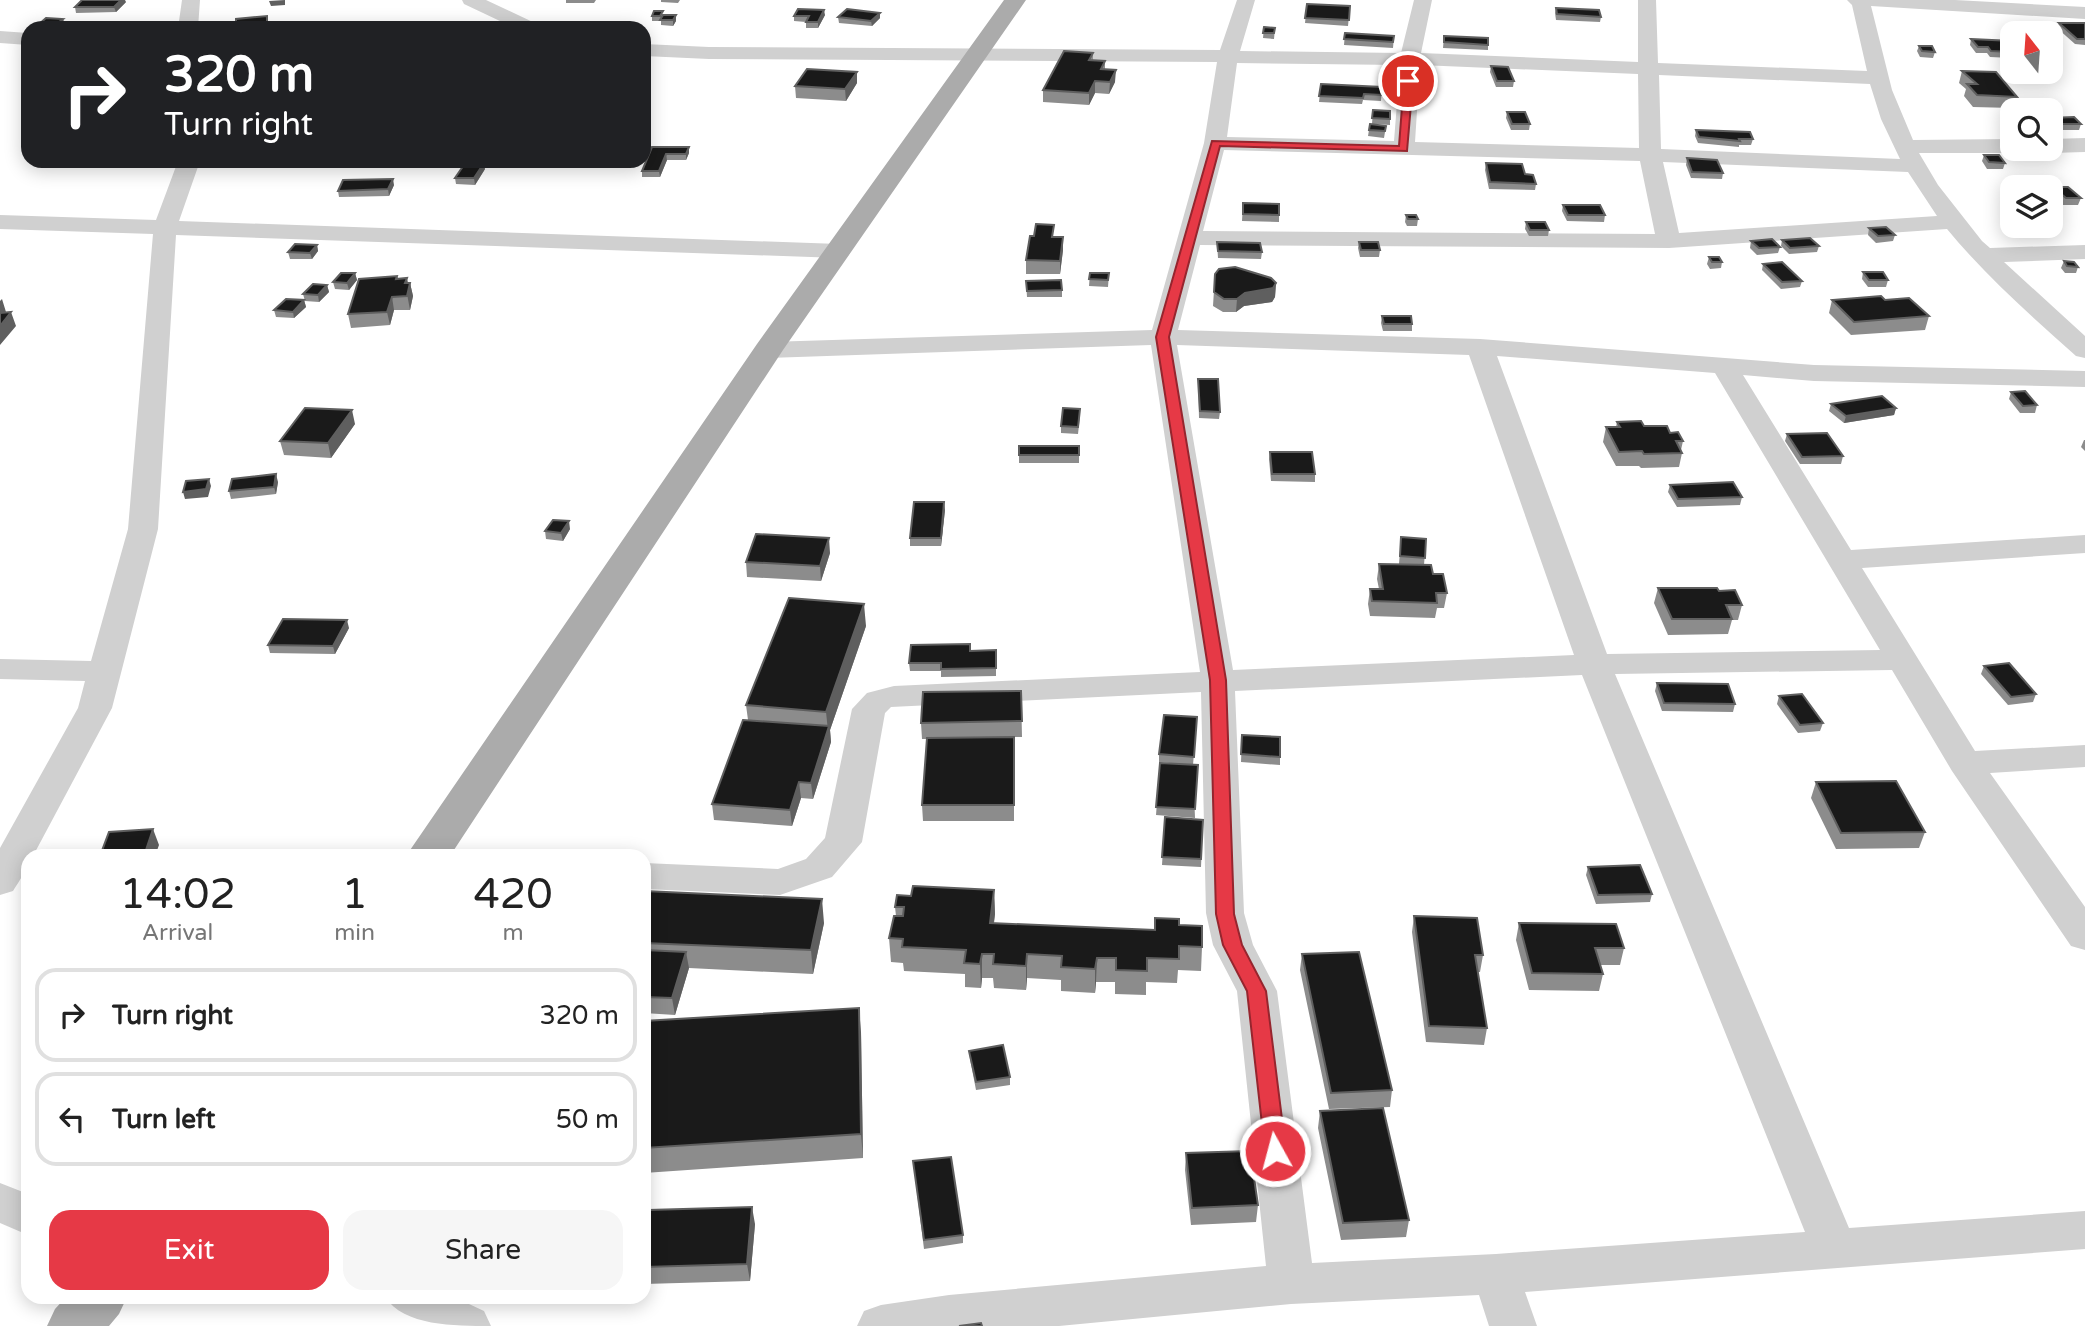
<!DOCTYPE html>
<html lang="en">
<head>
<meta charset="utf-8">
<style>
	:root { --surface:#fff; --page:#f6f6f6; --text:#222; --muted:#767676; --line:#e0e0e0; --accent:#e63946 }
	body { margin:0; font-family:"Varela Round",sans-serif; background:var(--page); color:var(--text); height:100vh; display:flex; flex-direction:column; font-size:26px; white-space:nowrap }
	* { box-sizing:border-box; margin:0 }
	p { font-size:23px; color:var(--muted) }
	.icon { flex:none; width:38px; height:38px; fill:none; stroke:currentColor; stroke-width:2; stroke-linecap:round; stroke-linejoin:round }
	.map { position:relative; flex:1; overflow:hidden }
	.drawer { position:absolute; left:21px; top:849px; width:630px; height:455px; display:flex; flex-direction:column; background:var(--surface); border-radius:21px; box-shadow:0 4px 18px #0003 }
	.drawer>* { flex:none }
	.hud { position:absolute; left:21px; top:21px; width:630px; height:147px; border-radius:21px; box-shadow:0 4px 18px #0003; background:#202124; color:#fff; overflow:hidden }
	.needle { width:46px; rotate:343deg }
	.controls { position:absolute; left:2000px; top:21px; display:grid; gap:14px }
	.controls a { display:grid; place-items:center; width:63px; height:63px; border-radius:14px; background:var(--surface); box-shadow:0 4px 18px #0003; font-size:35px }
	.pin { position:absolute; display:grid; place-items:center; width:60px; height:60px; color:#fff; margin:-30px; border:4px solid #fff; border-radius:50%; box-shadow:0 2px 7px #0007 }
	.me { position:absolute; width:77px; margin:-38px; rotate:353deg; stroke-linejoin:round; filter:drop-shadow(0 0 5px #0008) }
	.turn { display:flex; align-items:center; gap:24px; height:147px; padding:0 28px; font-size:32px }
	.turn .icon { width:91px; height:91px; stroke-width:2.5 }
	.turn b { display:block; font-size:49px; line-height:60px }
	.eta { display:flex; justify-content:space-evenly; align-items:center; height:119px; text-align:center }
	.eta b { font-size:42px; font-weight:600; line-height:49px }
	.primary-button { display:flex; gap:14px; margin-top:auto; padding:14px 28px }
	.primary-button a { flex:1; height:80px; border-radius:21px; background:var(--accent); color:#fff; font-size:28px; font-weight:600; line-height:80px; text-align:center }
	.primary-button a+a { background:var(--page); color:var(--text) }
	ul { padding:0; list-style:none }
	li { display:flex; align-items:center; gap:21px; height:94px; margin:0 14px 10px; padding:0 14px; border:4px solid var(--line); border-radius:21px }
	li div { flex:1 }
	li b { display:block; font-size:26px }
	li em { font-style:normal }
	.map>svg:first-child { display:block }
</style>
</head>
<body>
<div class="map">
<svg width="2085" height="1326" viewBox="0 0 2085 1326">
	<rect width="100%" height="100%" fill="#fff"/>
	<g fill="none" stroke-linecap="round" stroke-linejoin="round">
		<path fill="#d0d0d0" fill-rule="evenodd" d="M182,0h18l-2,28h-20z
			M462,0h24l51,24 3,4h-25l-51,-24z
			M1237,0h18l-15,51 161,2 13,-53h18l-11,53 217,9v-62h18l2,63 209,8 -15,-66 -5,-5h108l130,7v12l-214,-13 21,84 21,50 99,-1v10h9l-9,4h-93l19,32 44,56 8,7 95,-3v14l-81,3 81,74v22l-9,-2c-46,-41 -91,-81 -129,-127l-278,19 -469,-3 -22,85 302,9 334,26 271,6v16l-271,-6 -71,-6 108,175 234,-15v18l-223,15 113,183 110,-6v22l-95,6 95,134v43l-14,-4 -119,-175 -60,-101 -277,4 234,554 236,-17v38l-560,43 12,34h-48l-10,-31 -188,9 -232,22h-202l7,-15 17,-6 68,-10 317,-29 -29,-275 -24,-46 -7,-32 -5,-221 -310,15 -6,6 -23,129 -30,35 -52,18 -136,-6v-26l134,6 28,-10 19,-21 27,-129 15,-16 27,-7 306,-14 -49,-327 -383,13 -9,-2 -4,-6 4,-6 9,-2 384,-12 52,-187 13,-81 -508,-3 -65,-3v-12l65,3 511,3zM1237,63l163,2 -6,76 -167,-4zM1420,65l218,9 1,74 -224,-6zM1659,75l211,9 11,35 19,40 -239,-10zM1224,150l416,11 15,73 -452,-3zM1663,162l245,10 29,44 -258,17zM1177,345l292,10 105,300 -341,15zM1497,356l218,17 165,277 -273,4zM1582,675l223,557 -309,22 -184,9 -35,-272 -24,-46 -9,-32 -9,-222z
			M0,31l28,2v12l-28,-2z
			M2085,138v14l-34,1 -9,-4h9v-10z
			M178,161h22l-21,60 660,23 9,2 3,5 -3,5 -9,2 -663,-23 -18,294 -46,179 -79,148h-5c0,13 -8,24 -15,35l-13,4v-47l78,-140 7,-27 -85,-2v-20l91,2 37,-132 25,-295 -153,-5v-14l156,5z
			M0,1183l28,11v41l-28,-12z
			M385,1297h69l30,14 7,15c-37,0 -87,0 -106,-29z"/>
		<path fill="#ababab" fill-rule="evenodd" d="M1004,0h22l-243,350 -333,506h-44l351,-512z
			M66,1297h61l-8,17 -10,12h-62l8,-17z"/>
	</g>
	<path fill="#8c8c8c" d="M566,0h30l-2,3h-28z
		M661,0h19l-2,3 -17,-1z
		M126,2l-10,10 -40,1 -1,-6z
		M1307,4l43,2 -2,20 -43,-3z
		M1556,8l45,9 -1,5 -44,-2 -1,-7z
		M825,15l-7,13h-12v-6l-12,-1v-5z
		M652,16h11l13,5 -3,5 -12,-1v-4h-9z
		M838,17l42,1 -8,8 -33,-3z
		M2059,23h26v22l-10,-1 -18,-16z
		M65,24l-4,4h-23v-3z
		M1264,27l11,1 -1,11 -11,-1z
		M1345,33l49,3 -1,12 -49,-3z
		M1444,36l44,9v5l-45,-2z
		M1971,39l41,2v17l-22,-1 -3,-4h-11l-6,-8z
		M1919,46l16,6 -2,6 -13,-1 -3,-6z
		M1093,53v7l12,1v8l10,13 -6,12 -14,-1 -6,12 -46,-3v-12z
		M1491,66l23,15 -1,6h-17l-6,-15z
		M1962,71l55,26 -4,11 -40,-1 -9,-11 2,-7 -7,-6z
		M857,83l-11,18 -50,-3 -1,-12z
		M1321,84l61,3 -1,14 -18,-1 -1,4 -43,-2z
		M1373,110l17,9v6l-18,-1z
		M1507,112l23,12 -1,6h-18l-5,-12z
		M2051,118l30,6 -2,6h-23l-5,-4z
		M1370,124l16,2 -2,12 -16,-2z
		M1696,130l57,9 -2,6h-12v2l-41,-4 -3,-7z
		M652,147l37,6 -3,7h-19l-7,17h-18v-6z
		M1984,155l21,8 -2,6h-16l-5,-8z
		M1687,158l36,15 -1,6 -31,-1 -5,-13z
		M1486,163l39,11 11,10 -1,6 -46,-1 -4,-19z
		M485,169l-10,16 -19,-1 -1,-6z
		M2012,177l27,10h-27v9h-1l-5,-6 2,-7h2z
		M394,185l-5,11 -50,1 -1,-6z
		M2053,187l28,11 -3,7h-15l-12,-12z
		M1243,203l36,1v18l-37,-1z
		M1563,205l42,10 -1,7 -37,-1 -5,-10z
		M1406,215l12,4 -1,7h-10l-2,-4z
		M1526,222l23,8 -1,6h-19l-4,-7z
		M1869,228l26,7 -2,6 -17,2 -8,-8z
		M1054,237l9,13 -3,24h-34v-14z
		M1782,240l37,6 -2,6 -28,2 -8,-8z
		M1751,241l29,6 -2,6 -21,2 -7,-7z
		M1217,242l45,10 -1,7 -43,-1z
		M1359,242l21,8 -1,7h-19l-2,-9z
		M317,245l1,6 -6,8h-22l-2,-7z
		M1709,257l13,5 -1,6 -11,1 -3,-5z
		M2064,261l14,6 -2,6h-11l-4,-5z
		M1763,264l39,17 -2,6 -19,2 -19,-19z
		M1863,272l25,8 -2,7h-18l-6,-8z
		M355,273l2,7 -8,10 -14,-1 -2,-7z
		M1090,273h19l-1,14 -19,-1z
		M1215,274l61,9 -1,14 -3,5 -28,4 -8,6h-13l-10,-6z
		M397,276l1,2 10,5h2l3,13 -3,14h-16l-4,15 -39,3 -3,-14z
		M1026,281l36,9v7h-35z
		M327,285l2,7 -10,10 -14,-1 -2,-7z
		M304,300l2,7 -12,11 -18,-1 -2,-7z
		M1832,300h53l44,16 -4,14 -74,5 -22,-22z
		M1382,316l30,8v7h-29l-2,-8z
		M1198,379l22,33 -1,7 -20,-1z
		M2011,392l26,13 -2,8h-15l-11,-14z
		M1831,404l65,4 -2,7 -50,8 -15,-12z
		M1080,416l-2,18 -17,-1v-7z
		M1617,422l53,11 13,8 -2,9 1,3 -3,14 -38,1 -2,-2h-23l-13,-24 3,-15h10z
		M355,424l-24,34 -47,-3 -4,-14z
		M1787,434l56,22 -2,8h-41l-15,-23z
		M2084,440h1v11l-4,-4z
		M1019,446h60v17h-60z
		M1270,452l45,22v8l-44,-1 -2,-22z
		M278,482l-2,12 -45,5 -2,-8z
		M1670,485l72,12 -2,8 -63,2 -9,-15z
		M945,510l-4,36h-31v-8z
		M570,529l-7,12 -17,-2 -1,-8z
		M1401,537l25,2 -2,26 9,9 14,19 -3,15h-7l-2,10 -65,-2 -2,-12 2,-15h9l-2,-10 2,-15 34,1 -14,-1z
		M830,553l-9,28 -74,-4 -1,-15z
		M1658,588l84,17 -4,15h-6l-4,14 -60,1 -14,-32z
		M866,626l-36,104 1,12 -18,57 -12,-1 -9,28 -78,-6 -2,-16 36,-84 -2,-15z
		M349,628l-14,26 -65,-1 -2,-8z
		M996,650v26l-55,1v-6h-31l-1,-8 61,-12z
		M1984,666l52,28 -3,8 -25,3 -27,-31z
		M1657,683l78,21 -2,8 -71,-1 -7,-20z
		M1021,691l1,46h-14h6v84h-91l-1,-16 5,-66h-5l-1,-16z
		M1779,696l44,27 -3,8 -22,2 -21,-29z
		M1197,717l-4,48 2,53 -39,-3 4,-52h10l-11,-1v-8z
		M1242,735l38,22v8l-39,-3z
		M1816,782l109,50 -6,16 -83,1 -25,-51z
		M1165,817l38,3 -2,47 -39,-2z
		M1588,867l64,27 -2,8 -54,2 -10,-29z
		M994,890l1,24 -1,10 161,6 24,-5 23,22 -1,24 -23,-1 -1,13 -31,-1v13l-31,-1v-12h-19l-1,11 -34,-2v-11l-34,-2 -1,12 -32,-2 -1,-10h-11l-1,10 -16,-1v-13l-61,-3 -1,-8 -12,-1 -2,-24 7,-22 -1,-9 16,-11z
		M644,891l180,32 -11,51 -124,-6 -14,47 -31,-2z
		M1414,916l69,39 -3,17h-2l9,56 -3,17 -58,-3 -14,-110z
		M1519,923l105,25 -4,17h-20l3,9 -4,17 -70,-1 -13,-50z
		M1302,954l90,136 -2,17 -61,2 -29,-139z
		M644,1021l217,11 2,126 -219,15z
		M969,1051l41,26v8l-34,5 -6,-31z
		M1320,1111l89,109 -3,17 -65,3 -23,-112z
		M1186,1153l72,52 -2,17 -65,3 -6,-55z
		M913,1161l50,74v8l-39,6z
		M755,1224l-5,57 -106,3v-42z"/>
	<path fill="#5f5f5f" d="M121,0h4l1,2 -10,10 -2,-5z
		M285,0v5l-14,1 -2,-5z
		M824,10l1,5 -7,13v-6z
		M880,13v5l-8,8 -1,-5z
		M676,15v6l-3,5v-6z
		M267,16l1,11 -14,1v-5z
		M63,19l2,5 -4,4h-5l-1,-3z
		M1116,70l-1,12 -6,12 1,-12z
		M857,72v11l-11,18 -1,-12z
		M1095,81v12l-6,12v-12z
		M689,147v6l-3,7v-6z
		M666,154l1,6 -7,17 -1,-6z
		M484,163l1,6 -10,16 -1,-7z
		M393,179l1,6 -5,11 -1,-7z
		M1063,237v13l-3,24v-13z
		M317,245l1,6 -6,8 -2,-6z
		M355,273l2,7 -8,10 -2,-7z
		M407,278l2,10 1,-5 3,13 -3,14 -5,-27z
		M1276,283l-1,14 -3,5 -28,4 -8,6 1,-13 8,-6z
		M327,285l2,7 -10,10 -1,-7z
		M392,297l2,13 -4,15 -3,-13z
		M2,299l4,13 -6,8v-19z
		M304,300l2,7 -12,11 -1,-6z
		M11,312l5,14 -16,19v-19z
		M1896,408l-2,7 -50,8 2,-7z
		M352,410l3,14 -24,34 -3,-15z
		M276,474l2,8 -2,12 -2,-7z
		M209,479l2,7 -3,11 -23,2 -2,-7z
		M944,502l1,8 -4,36v-8z
		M569,521l1,8 -7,12 -2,-8z
		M829,538l1,15 -9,28 -1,-15z
		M864,604l2,22 -36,104 1,12 -18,57 -2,-16 17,-52 -2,-19z
		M347,620l2,8 -14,26 -2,-8z
		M799,782l2,16 -9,28 -2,-16z
		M153,829l6,16 -4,11h-11z
		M994,890l1,24 -5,33v-24z
		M822,899l2,24 -11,51 -2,-24z
		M686,952l3,16 -14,47 -3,-17z
		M982,954v24l-1,10 -1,-24z
		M1027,954v24l-1,12v-24z
		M1097,958l-1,24 -1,11v-24z
		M859,1008l2,24 2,126 -2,-24z
		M752,1207l3,17 -5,57 -3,-17z"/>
	<path fill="#1a1a1a" stroke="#5f5f5f" stroke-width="2" d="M82,0h39l-7,7h-39z
		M1307,4l43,2 -1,14 -44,-2z
		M1556,8l43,2 2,7 -44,-3z
		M798,9l26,1 -6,12h-12l3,-6h-15z
		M847,9l33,4 -9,8 -33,-4z
		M654,11h9l-3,5h-8z
		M663,15h13l-3,5h-13z
		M267,16v6l-13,1v5h-18v-9z
		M46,18l17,1 -8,6h-17z
		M2059,23h26v16h-8z
		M1264,27l11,1 -1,5h-11z
		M1345,33l49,3 -1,6 -49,-3z
		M1444,36l44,2v7l-44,-3z
		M1971,39l41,2v11l-21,-1 -3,-4h-10z
		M1919,46h13l3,6 -13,-1z
		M1064,51l29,2 -4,7 16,1 -4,8 15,1 -6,12 -15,-1 -6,12 -46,-3z
		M1491,66l17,1 6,14h-17z
		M807,69l50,3 -12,17 -50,-3z
		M1962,71l34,1 21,25 -40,-2 -10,-11h10z
		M1321,84l61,3v8l-18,-1 -1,4 -44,-2z
		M1373,110l17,1v8l-18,-1z
		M1507,112h18l5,12h-18z
		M2074,117l7,7h-23l-7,-6z
		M1370,124l16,2 -1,5 -16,-1z
		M1696,130l54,2 3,7h-14l1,2 -41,-4z
		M652,147h37l-3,7h-20l-7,17h-17z
		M1984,155h15l6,8 -16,-1z
		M1687,158l30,2 6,13 -31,-1z
		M466,162l18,1 -10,15h-19z
		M1486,163l36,1 3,10 8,1 3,9 -46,-2z
		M2012,177h19l8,10h-27v2l-4,-6 9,1z
		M393,179l-5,10 -50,2 5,-11z
		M2053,187h15l13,11h-15z
		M1243,203l36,1v11l-36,-1z
		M1563,205h37l5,10h-37z
		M1406,215h10l2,4h-10z
		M1526,222h19l4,8h-19z
		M1036,224l18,1 -2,12h11l-3,24 -34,-1 4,-24h4z
		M1886,227l9,8 -17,1 -9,-8z
		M1810,238l9,8 -29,2 -8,-8z
		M1772,239l8,8 -21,1 -8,-7z
		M1217,242l43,1 2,9 -44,-1z
		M1359,242h19l2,8h-19z
		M295,244l22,1 -7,8 -22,-1z
		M1709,257h10l3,5h-10z
		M2064,261l10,1 4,5 -11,-1z
		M1782,262l20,19 -20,1 -19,-18z
		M1235,267l36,11 5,5 -3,5 -28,5 -8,6h-13l-10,-7 1,-18 4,-5z
		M1863,272h20l5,8h-19z
		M341,273h14l-8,10 -14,-1z
		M1090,273h19l-1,7 -19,-1z
		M397,276l-1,3 11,-1 -2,5h5l-3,13 -15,1 -5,15 -39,2 11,-35z
		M1061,280l1,10 -35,1 -1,-10z
		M313,284l14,1 -9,10 -15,-1z
		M1881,296l4,4 24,-2 20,18 -75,6 -22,-22z
		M286,299l18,1 -11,12 -19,-2z
		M11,312l-11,14v-13z
		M1382,316h29l1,8h-28z
		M1198,379h20l2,33 -20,-1z
		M2025,391l12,14 -14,1 -12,-14z
		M1882,396l14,12 -50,8 -15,-12z
		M305,408l47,2 -24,33 -48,-2z
		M1063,408l17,1 -2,18 -17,-1z
		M1641,421l3,5h23l3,7 8,-1 5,9h-7l6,12 -38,1 -2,-3 -23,1 -13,-25h14l-3,-5z
		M1827,433l16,23 -41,1 -15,-23z
		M1019,446h60v9h-60z
		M1270,452h42l3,22h-43z
		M276,474l-2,13 -45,4 3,-12z
		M209,479l-3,10 -23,3 3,-11z
		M1733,482l9,15 -64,2 -8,-14z
		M914,502h30l-3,36h-31z
		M553,520l16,1 -8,12 -16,-2z
		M756,534l73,4 -9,28 -74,-4z
		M1401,537l25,2 -1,19 -25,-2z
		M1379,564l52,1 2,9h10l4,19h-11l1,10 -65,-2 -2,-12h13z
		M1658,588h59l2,3 16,-1 7,15h-16l6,14h-60z
		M789,598l75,6 -38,108 -80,-7z
		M283,619l64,1 -14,26 -65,-1z
		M970,644v7l26,-1v18l-55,1v-6h-32l2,-18z
		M2009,663l27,31 -25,3 -27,-31z
		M1657,683l71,1 7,20 -71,-1z
		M1021,691l1,30 -101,2 2,-31z
		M1802,694l21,29 -23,2 -21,-29z
		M1164,715l33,2 -3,40 -35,-3z
		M743,720l86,6 -18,57 -12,-1 -9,28 -78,-6z
		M1242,735l38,2v20l-39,-3z
		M1014,737v68h-92l5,-67z
		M1160,763l38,2 -3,44 -39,-2z
		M1896,781l29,51 -84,1 -25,-51z
		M1165,817l38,3 -2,39 -39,-2z
		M153,829l-9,27h-44l9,-24z
		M1640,865l12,29 -54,1 -10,-28z
		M913,886l81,4 -4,33 165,7v-12l24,1v6l23,1v21l-23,-1v13l-32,-1v13l-31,-1v-12h-19l-2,11 -34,-2 1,-11 -35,-2 -1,12 -33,-2 1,-10h-12l-2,10 -16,-1 2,-13 -64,-3 1,-8 -14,-1 5,-22h9l1,-9h-9l2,-12 14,1z
		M644,891l178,8 -11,51 -167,-7z
		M1414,916l63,2 6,37h-8l12,73 -58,-2z
		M1519,923l97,1 8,24h-29l8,26 -71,-1z
		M644,950l42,2 -14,46 -28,-1z
		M1359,952l33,138 -61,3 -29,-139z
		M859,1008l2,126 -217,14v-127z
		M1003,1045l7,32 -34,5 -7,-31z
		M1383,1108l26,112 -66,3 -23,-112z
		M1250,1151l8,54 -66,3 -6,-55z
		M951,1157l12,78 -39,5 -11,-79z
		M752,1207l-5,57 -103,3v-25l5,-32z
		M981,1323l1,3h-23z"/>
	<path fill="#e63946" stroke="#96252e" stroke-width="2" d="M1408,78l5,3 -6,70 -187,-5 -51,191 57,343 8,234 8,31 24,46 20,160 -3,6 -8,2 -7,-2 -3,-6 -18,-160 -24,-46 -7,-31 -6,-234 -54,-343 56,-196 187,5 5,-65z"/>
</svg>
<div class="controls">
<a><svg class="needle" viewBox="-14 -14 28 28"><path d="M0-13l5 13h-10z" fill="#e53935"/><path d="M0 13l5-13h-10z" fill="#767676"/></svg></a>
<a><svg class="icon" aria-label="search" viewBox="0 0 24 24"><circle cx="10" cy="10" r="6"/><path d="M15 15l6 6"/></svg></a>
<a><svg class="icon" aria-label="layers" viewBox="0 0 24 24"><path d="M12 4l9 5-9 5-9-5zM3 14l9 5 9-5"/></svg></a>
</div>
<div class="pin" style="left:1408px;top:81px;background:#d93025"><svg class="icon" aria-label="arrive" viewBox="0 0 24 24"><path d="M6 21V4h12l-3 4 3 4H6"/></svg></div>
<svg class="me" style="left:1275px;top:1151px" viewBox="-20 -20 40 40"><circle r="17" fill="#e63946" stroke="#fff" stroke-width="3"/><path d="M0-11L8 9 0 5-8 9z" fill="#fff"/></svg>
<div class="hud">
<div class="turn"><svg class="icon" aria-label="right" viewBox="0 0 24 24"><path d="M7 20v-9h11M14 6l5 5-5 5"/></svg><div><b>320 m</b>Turn right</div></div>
</div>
<section class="drawer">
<div class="eta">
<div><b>14:02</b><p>Arrival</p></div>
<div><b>1</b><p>min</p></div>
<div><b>420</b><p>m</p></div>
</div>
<ul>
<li><svg class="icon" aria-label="right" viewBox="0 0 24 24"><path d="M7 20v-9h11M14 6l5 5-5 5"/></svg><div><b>Turn right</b></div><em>320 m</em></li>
<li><svg class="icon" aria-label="left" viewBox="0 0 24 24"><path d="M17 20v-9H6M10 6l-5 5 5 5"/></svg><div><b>Turn left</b></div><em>50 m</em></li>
</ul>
<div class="primary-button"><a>Exit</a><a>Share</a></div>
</section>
</div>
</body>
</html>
